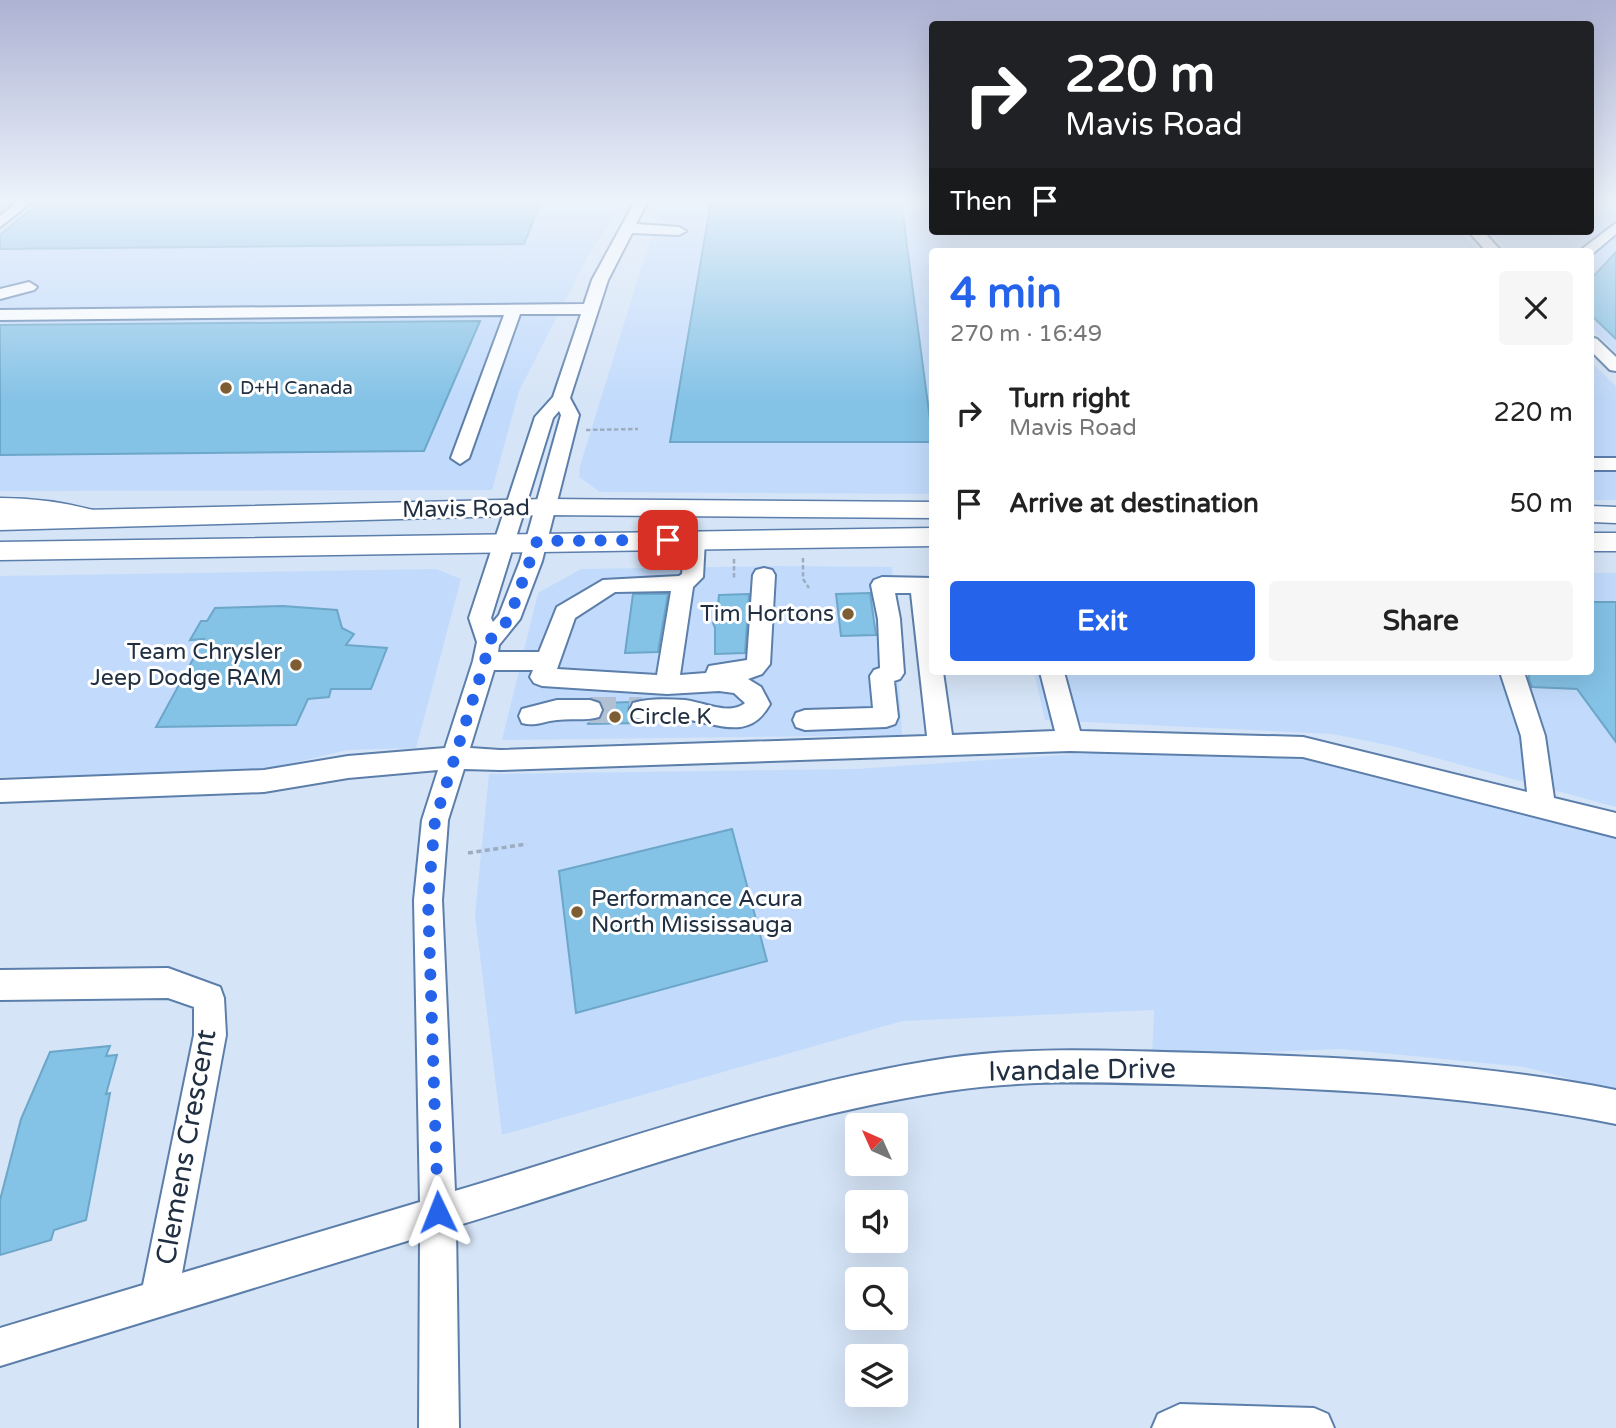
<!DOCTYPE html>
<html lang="en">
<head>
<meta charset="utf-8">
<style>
	:root { --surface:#fff; --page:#f6f6f6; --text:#222; --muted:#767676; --accent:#2563eb }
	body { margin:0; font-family:"Varela Round",sans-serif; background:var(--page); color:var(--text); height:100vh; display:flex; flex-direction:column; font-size:26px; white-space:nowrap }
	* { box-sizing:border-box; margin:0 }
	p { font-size:23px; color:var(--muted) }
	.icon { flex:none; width:38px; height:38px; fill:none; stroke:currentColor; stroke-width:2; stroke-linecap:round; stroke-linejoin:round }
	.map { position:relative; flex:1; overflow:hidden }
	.side { position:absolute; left:929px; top:248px; width:665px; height:427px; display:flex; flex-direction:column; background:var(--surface); border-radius:7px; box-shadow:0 7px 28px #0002 }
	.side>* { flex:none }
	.hud { position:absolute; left:929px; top:21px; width:665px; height:214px; border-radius:7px; box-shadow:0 7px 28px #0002; background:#202124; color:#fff; overflow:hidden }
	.needle { width:46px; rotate:315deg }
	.fabs { position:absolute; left:845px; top:1113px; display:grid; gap:14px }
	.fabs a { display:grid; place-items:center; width:63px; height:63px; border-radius:7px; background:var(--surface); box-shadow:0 7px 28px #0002; font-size:35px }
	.pin { position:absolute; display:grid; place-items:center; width:60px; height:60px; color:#fff; margin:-30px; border-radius:14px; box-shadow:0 4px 10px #0006 }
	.me { position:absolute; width:77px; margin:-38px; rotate:358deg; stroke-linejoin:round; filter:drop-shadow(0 0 5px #0008) }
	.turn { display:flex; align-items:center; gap:24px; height:147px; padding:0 21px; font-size:32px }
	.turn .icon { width:91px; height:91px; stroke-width:2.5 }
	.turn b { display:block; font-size:49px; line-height:60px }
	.then { display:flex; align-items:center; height:66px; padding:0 21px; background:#0003; gap:14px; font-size:26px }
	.round { display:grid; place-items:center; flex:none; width:74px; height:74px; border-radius:7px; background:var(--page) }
	.overview { display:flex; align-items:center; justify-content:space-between; height:119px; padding:0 21px }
	h1 { font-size:42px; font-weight:700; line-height:52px; color:var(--accent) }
	.button { display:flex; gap:14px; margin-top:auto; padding:14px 21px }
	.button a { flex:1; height:80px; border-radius:7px; background:var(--accent); color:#fff; font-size:28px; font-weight:700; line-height:80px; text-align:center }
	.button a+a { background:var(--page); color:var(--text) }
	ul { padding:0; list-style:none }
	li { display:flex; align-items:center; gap:21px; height:91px; padding:0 21px }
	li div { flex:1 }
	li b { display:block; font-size:26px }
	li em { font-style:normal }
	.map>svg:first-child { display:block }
</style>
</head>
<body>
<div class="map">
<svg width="1616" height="1428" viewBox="0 0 1616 1428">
	<rect width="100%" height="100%" fill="#d5e4f7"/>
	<path fill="#c2dbfc" d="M0,201h625l-38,57 -68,133 -27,99 -492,1z
		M662,201h271v30h526l21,21h-547v242l-333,-2 -21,-15 1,-11z
		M1591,201h25v152l-25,-25v-76h-80l-22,-21h102z
		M1591,362l25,24v114h-25z
		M776,566l116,1 10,168 -400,5 36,-147 43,-24z
		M436,569l25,10 -45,169 -69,2 -95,23 -252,4v-201z
		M1591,573h25v234l-224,-61 -59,-12 -288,-14 -11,-48h557z
		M1300,751l316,85v255l-91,-24 -184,-18 -189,7 2,-46 -252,11 -400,114 -27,-220 14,-141 367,-5 236,-16z"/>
	<path fill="#84c2e6" stroke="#6ca6c8" stroke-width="2" d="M41,201h500l-17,43 -524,5v-14z
		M711,201h190l32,241h-263z
		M1616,252v87l-25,-24v-36z
		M480,321l-56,130 -424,4v-130z
		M870,593l6,42 -35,1 -5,-42z
		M633,594h35l-10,58 -33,1z
		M749,594l-4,59 -30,1v-26l-2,-5 4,-8 2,-20z
		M1591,602h25v140l-39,-53 -45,-2 -3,-8v-7h62z
		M283,606l54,4 5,18 12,6 -8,11 41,3 -16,41h-40l-2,8 -21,2 -12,26 -140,2 48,-88 -14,1 11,-19h6l8,-13z
		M630,702l-2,9 3,7 9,5 -53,1 14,-6 3,-7 -2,-8z
		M732,829l35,132 -191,52 -17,-142z
		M110,1046l-4,10 11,-1 -11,39 4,-1 -24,127 -32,10 -3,10 -51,15v-55l21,-81 29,-67z"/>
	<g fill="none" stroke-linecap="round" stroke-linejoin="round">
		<path stroke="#b1c0d3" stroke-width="26" stroke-dasharray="26 13" stroke-linecap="butt" d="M590,710h52"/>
		<g stroke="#5c7eaa" stroke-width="4">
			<path id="minor" d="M18,201h15l-33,26v-11z
				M635,201h13l-12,23 43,3 7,4 -7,4 -47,-2 -24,47 -38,118 9,17 -37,146 -22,58 -21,26 -1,7h41l18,-45 46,-27 76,-4 3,-2 3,-34 3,-5h14l3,5 -2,37 -10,10 -13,88 26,-2 3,-7 38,-6 6,-85 3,-5 8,-2 8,2 3,5 -5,89 -8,10 -14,5 13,8 9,17c-21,39 -54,18 -88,15 -16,-1 -33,3 -49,-2l-3,-7 3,-7c16,-5 35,-4 52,-3 18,2 44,16 60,3l-11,-10 -15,-2 -52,3 -125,-8 -8,-3 -4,-6 3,-7h-39l-24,78 30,2 427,-14 -16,-143h-16l5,26 4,54 -4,6 -6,2 4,36 -3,7 -9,3 -81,3 -9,-3 -3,-7 3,-7 9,-3 68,-2 -3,-32 4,-6 6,-2 -2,-49 -7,-34 3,-5 8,-3 51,1v94h10l9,63 103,-4 -15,-59h24l16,59 223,6 224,55 -6,-56 -21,-64h24l21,64 9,62 62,15v24l-313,-80 -233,-6 -570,19 -36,-1 -16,51 -6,80 13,291c162,-48 325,-108 493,-133 84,-12 170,-7 255,-5 139,4 276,10 413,37v34c-137,-28 -274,-35 -413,-39 -85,-2 -171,-7 -255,6 -168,25 -330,86 -492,135l3,202h-40l1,-191 -420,129v-38l143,-43 51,-250v-28l-26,-9 -168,2v-30l168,-2 52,19 4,11 2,37 -44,238 238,-71 -6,-302 8,-80 16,-50 -90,8 -84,14 -264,10v-22l264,-10 84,-14 97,-8 28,-87 4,-19 -8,-24 66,-201 18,-20 28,-83h-61l-51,144 -9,6 -9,-6 53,-143 -504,5v-10l584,-6 8,-24zM559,411l2,4 -41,146 -21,54 -6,7 -2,-4 62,-200zM671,591l-14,84 -100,-6 18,-51 40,-26z
				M1616,223v11l-25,21v-3h-13z
				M1468,231h15l19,21h-15z
				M29,282l8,5 -3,3 -34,9v-10z
				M1591,337l6,2 19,18v14l-6,-1 -19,-19z
				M1591,458h25v12h-25z
				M557,700h33l9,3 3,7 -3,7c-14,4 -28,1 -42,3 -13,1 -22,7 -35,3l-3,-7 3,-7z
				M1180,1404l134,4 14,6 6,14h-182l6,-14z"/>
		</g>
		<g stroke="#5c7eaa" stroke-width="3">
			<path id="major" d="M545,499l388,3v16l-388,-3 -545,15v-18z
				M1591,506l25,1v16l-25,-1z
				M933,528v18l-933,14v-18z
				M1591,533h25v18h-25z"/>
		</g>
		<g stroke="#5c7eaa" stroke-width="3">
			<path id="highway" d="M0,498c31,0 63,4 93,12l4,7 -4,7c-25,6 -65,-8 -93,-8z"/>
		</g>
		<path stroke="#9dacbf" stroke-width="2.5" stroke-dasharray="4.5 2.5" stroke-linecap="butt" d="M586,430l52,-1
			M803,558v21l6,9
			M734,559v19"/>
		<path stroke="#9dacbf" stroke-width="3.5" stroke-dasharray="5 3.5" stroke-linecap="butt" d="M468,853l59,-9"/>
		<use href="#minor" fill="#fff" fill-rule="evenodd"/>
		<use href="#major" fill="#fff" fill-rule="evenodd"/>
		<use href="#highway" fill="#fff" fill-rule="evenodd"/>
	</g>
	<linearGradient id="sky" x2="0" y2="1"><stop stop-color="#adb2d3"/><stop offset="0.5" stop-color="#ecf3fb"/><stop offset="1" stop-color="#ecf3fb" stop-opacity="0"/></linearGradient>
	<rect width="1616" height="401" fill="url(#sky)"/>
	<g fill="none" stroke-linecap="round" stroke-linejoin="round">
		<path stroke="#2563eb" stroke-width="12" stroke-dasharray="0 21.6" d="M438,1212l-10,-312 7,-80 50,-159 3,-19 21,-23 28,-78 131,-1"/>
	</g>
	<g fill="#7c5e32" stroke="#fff" stroke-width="2.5">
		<circle cx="226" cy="388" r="7"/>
		<circle cx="848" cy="614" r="7"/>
		<circle cx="296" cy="665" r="7"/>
		<circle cx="615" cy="717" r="7"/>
		<circle cx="577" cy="912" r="7"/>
	</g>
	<g text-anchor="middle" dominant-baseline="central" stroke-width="6" stroke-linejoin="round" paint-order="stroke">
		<g font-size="19" fill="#202f41" stroke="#fff" text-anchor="start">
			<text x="240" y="388">D+H Canada</text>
		</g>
		<g font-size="23" fill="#202f41" stroke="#fff">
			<text transform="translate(466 509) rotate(-1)">Mavis Road</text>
		</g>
		<g font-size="23" fill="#202f41" stroke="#fff" text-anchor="end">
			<text x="834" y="614">Tim Hortons</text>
			<text x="282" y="652">Team Chrysler<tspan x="282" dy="26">Jeep Dodge RAM</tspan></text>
			<text x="629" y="717" text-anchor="start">Circle K</text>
			<text x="591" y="899" text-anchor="start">Performance Acura<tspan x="591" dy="26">North Mississauga</tspan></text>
		</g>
		<g font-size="28" fill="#202f41" stroke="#fff">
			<text transform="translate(1082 1070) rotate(-1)">Ivandale Drive</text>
			<text transform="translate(186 1147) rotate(-80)">Clemens Crescent</text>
		</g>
	</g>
</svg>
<div class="fabs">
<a><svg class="needle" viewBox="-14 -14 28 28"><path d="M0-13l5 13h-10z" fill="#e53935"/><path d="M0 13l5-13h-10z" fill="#767676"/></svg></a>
<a><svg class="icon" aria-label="sound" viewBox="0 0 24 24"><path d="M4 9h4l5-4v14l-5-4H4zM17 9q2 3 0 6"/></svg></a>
<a><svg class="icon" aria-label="search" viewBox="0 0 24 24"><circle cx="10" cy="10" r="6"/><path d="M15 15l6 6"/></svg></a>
<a><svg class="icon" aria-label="layers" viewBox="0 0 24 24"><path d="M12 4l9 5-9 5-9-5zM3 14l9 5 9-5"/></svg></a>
</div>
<div class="pin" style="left:668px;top:540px;background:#d93025"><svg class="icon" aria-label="arrive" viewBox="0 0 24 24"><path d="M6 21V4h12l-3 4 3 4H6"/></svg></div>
<svg class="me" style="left:438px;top:1212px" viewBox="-20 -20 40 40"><path d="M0-17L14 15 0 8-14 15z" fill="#2563eb" stroke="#fff" stroke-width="4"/></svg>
<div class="hud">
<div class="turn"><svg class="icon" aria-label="right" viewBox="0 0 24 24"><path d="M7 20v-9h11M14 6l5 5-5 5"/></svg><div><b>220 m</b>Mavis Road</div></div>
<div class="then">Then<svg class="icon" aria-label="arrive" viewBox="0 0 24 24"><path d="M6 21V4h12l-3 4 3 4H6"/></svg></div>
</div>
<section class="side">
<div class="overview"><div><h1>4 min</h1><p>270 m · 16:49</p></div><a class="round"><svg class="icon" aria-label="close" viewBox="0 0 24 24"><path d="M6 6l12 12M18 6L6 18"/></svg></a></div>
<ul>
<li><svg class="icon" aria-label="right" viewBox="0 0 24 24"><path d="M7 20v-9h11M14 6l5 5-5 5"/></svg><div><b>Turn right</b><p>Mavis Road</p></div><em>220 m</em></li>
<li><svg class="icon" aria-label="arrive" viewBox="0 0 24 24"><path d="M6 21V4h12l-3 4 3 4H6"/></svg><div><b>Arrive at destination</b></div><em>50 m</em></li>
</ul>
<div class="button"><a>Exit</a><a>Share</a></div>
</section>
</div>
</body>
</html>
